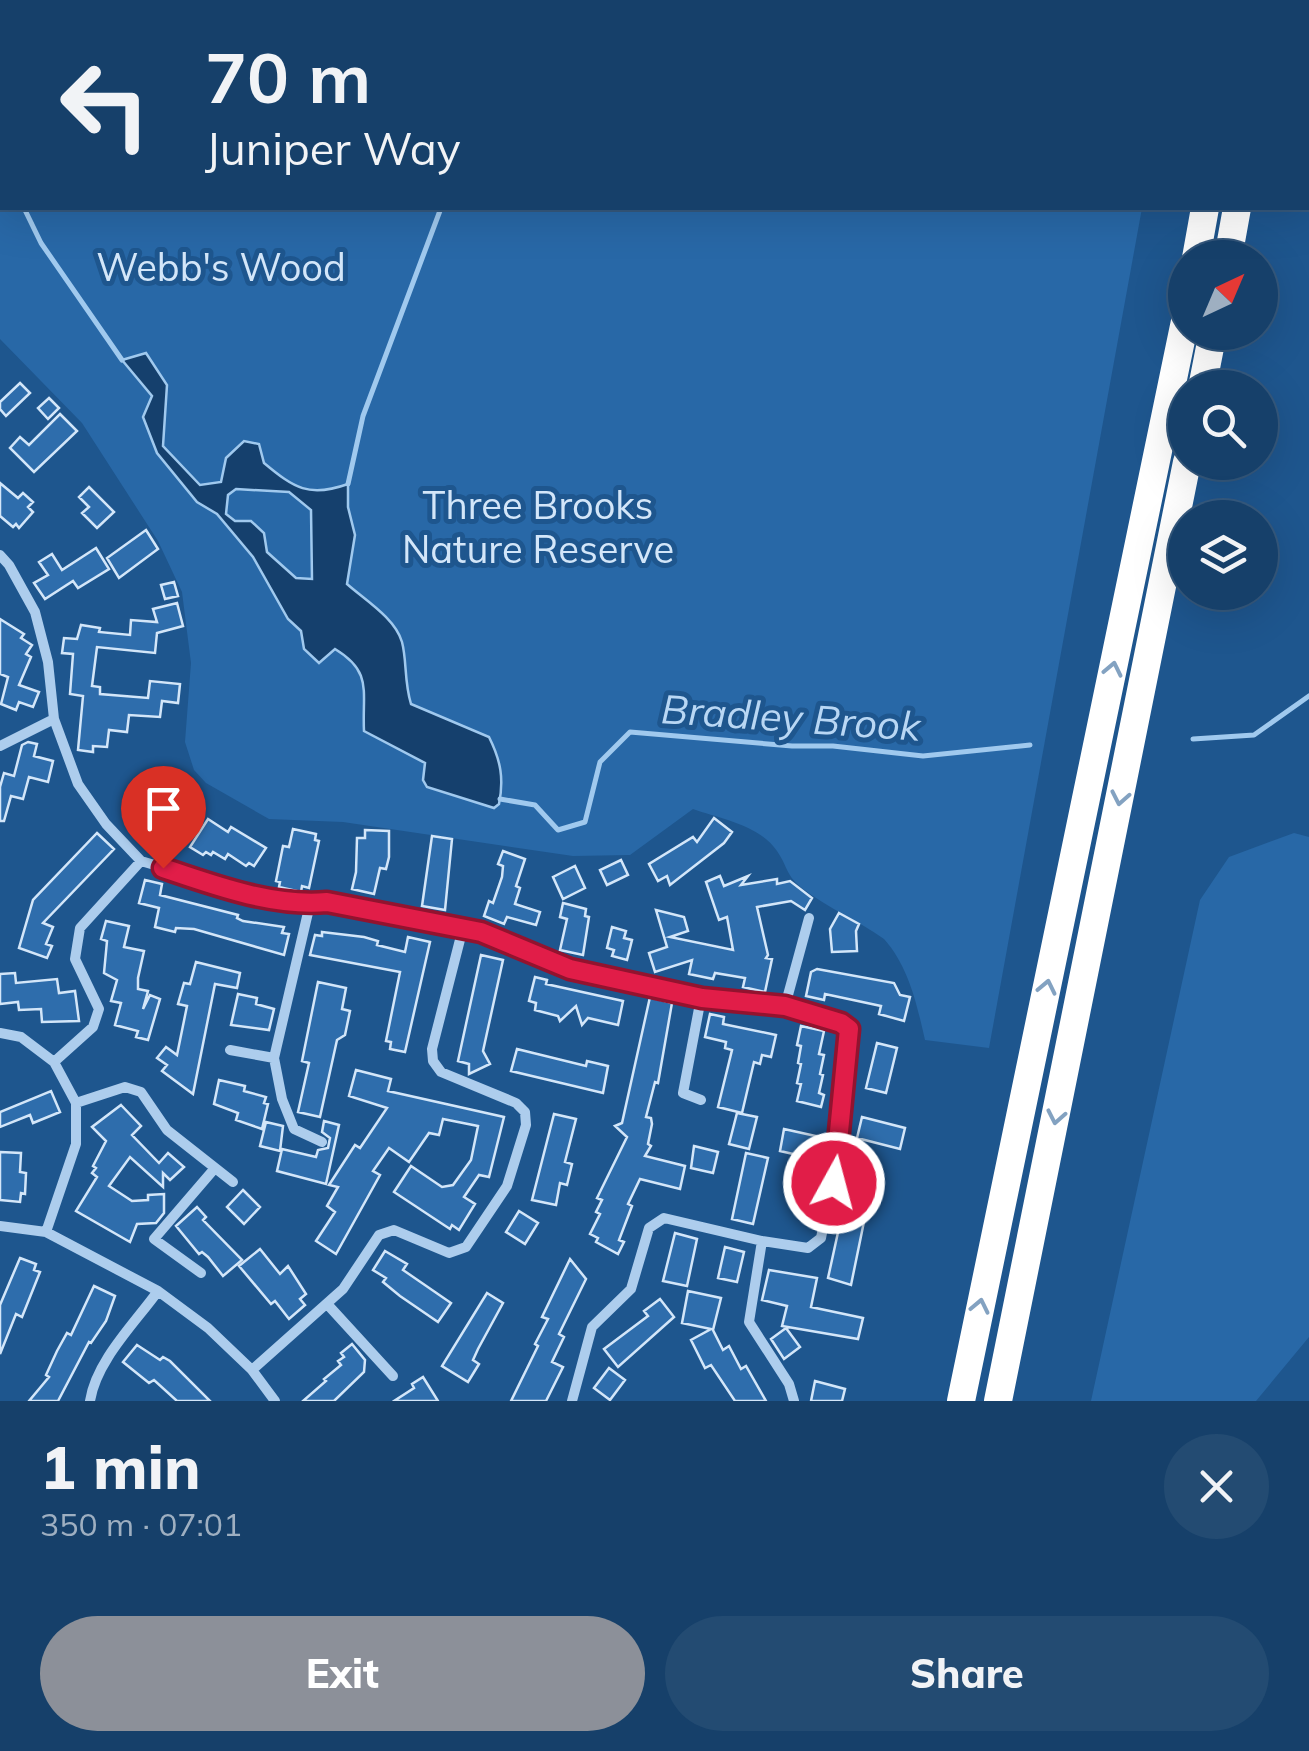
<!DOCTYPE html>
<html lang="en">
<head>
<meta charset="utf-8">
<style>
	:root { --surface:#16406a; --page:#234b72; --text:#f1f3f6; --muted:#9eafc1; --line:#35597e; --accent:#8c9099 }
	body { margin:0; font-family:Mulish,sans-serif; background:var(--page); color:var(--text); height:100vh; display:flex; flex-direction:column; font-size:38px; white-space:nowrap }
	* { box-sizing:border-box; margin:0 }
	p { font-size:32px; color:var(--muted) }
	.icon { flex:none; width:55px; height:55px; fill:none; stroke:currentColor; stroke-width:2; stroke-linecap:round; stroke-linejoin:round }
	.map { position:relative; height:1401px; overflow:hidden }
	.sheet { display:flex; flex-direction:column; background:var(--surface); flex:1 }
	.sheet>* { flex:none }
	.banner { position:absolute; left:0px; top:0px; width:1310px; height:210px; box-shadow:0 10px 40px #0002,0 0 0 2px var(--line); background:#16406a; color:var(--text); overflow:hidden }
	.needle { width:65px; rotate:44deg }
	.fabs { position:absolute; left:1168px; top:240px; display:grid; gap:20px }
	.fabs a { display:grid; place-items:center; width:110px; height:110px; border-radius:50%; background:var(--surface); box-shadow:0 10px 40px #0002,0 0 0 2px var(--line); font-size:50px }
	.pin { position:absolute; display:grid; place-items:center; width:85px; height:85px; color:#fff; margin:-102px -42px; border-radius:50% 50% 50% 0; rotate:-45deg; box-shadow:0 0 10px #0007 }
	.pin .icon { rotate:45deg }
	.me { position:absolute; width:110px; margin:-55px; rotate:7deg; stroke-linejoin:round; filter:drop-shadow(0 0 8px #0008) }
	.turn { display:flex; align-items:center; gap:35px; height:210px; padding:0 40px; font-size:45px }
	.turn .icon { width:130px; height:130px; stroke-width:2.5 }
	.turn b { display:block; font-size:70px; line-height:85px }
	.round { display:grid; place-items:center; flex:none; width:105px; height:105px; border-radius:52px; background:var(--page) }
	.summary { display:flex; align-items:center; justify-content:space-between; height:170px; padding:0 40px }
	h1 { font-size:60px; font-weight:800; line-height:75px }
	.primary-button { display:flex; gap:20px; margin-top:auto; padding:20px 40px }
	.primary-button a { flex:1; height:115px; border-radius:60px; background:var(--accent); color:#fff; font-size:40px; font-weight:800; line-height:115px; text-align:center }
	.primary-button a+a { background:var(--page); color:var(--text) }
	.map>svg:first-child { display:block }
</style>
</head>
<body>
<div class="map">
<svg width="1309" height="1401" viewBox="0 0 1309 1401">
	<rect width="100%" height="100%" fill="#1e568e"/>
	<path fill="#2868a7" d="M0,0l267,2h-265v206h1140l-153,840 -64,-8c-8,-35 -16,-73 -41,-101 -25,-18 -56,-31 -81,-50 -17,-13 -15,-22 -26,-38 -18,-26 -56,-32 -84,-42l-63,46 -57,1 -230,-34 -74,-3 -63,-36 -12,-13 -9,-28 6,-79 -9,-71 -24,-51 -76,-118 -82,-84z
		M438,0h741l-742,2z
		M1294,833l15,4v500l-53,64h-165l109,-501 29,-43z"/>
	<path fill="#15406d" stroke="#a0c9ee" stroke-width="2.5" fill-rule="evenodd" d="M146,353l21,32 -4,61 37,39 21,-3 5,-24 18,-17 15,3 5,19c30,25 45,35 84,21v23l7,28 -8,49c18,16 48,34 55,58 5,19 2,39 9,62l78,33c12,24 15,42 10,67l-5,4 -67,-21 -4,-7 2,-17 -61,-32c-2,-40 9,-59 -29,-82l-16,14 -15,-14 -3,-18 -13,-12 -35,-62 -36,-43 -20,-12 -40,-49 -14,-36 9,-21 -30,-36zM236,489l53,3 22,18 1,69 -16,-1 -29,-26 -3,-19 -13,-12h-16l-9,-7 2,-19z"/>
	<g fill="none" stroke-linecap="round" stroke-linejoin="round">
		<path stroke="#a0c9ee" stroke-width="5" d="M517,2l1,-2
			M0,170l2,1
			M24,208l17,35 81,117
			M348,484l15,-68 78,-208
			M1193,739l61,-4 55,-39
			M500,799l35,6 23,25 27,-8 15,-60 30,-30 162,14h41l90,10 107,-11"/>
	</g>
	<path fill="#2e6dac" stroke="#d3e6f9" stroke-width="2.5" d="M20,383l10,10 -24,23 -6,-7v-7z
		M49,398l10,10 -11,11 -10,-11z
		M60,414l17,17 -43,41 -24,-24 10,-11 9,8z
		M0,483l18,15 5,-5 10,9 -5,5 5,5 -14,16 -3,-4 -3,3 -13,-11z
		M89,487l25,25 -17,16 -15,-15 7,-6 -10,-10z
		M146,530l12,19 -39,29 -12,-20z
		M96,548l13,21 -31,19 -5,-7 -28,18 -11,-16 14,-8 -9,-13 13,-8 10,16z
		M174,582l4,14 -13,3 -4,-14z
		M177,603l6,23 -26,7 -2,20 -58,-6 -5,39 8,1v7l48,4 2,-17 30,3 -2,19 -16,-2 -2,16 -31,-2 -2,17 -18,-2 -2,17 -14,-1v6l-15,-2 5,-54 -13,-2 3,-40 -11,-1 2,-15 13,1 4,-14 19,3 -1,4 31,3 1,-15 26,2 -4,-13z
		M0,619l24,15 -3,4 11,7 -6,9 5,3 -12,28 20,7 -6,15 -14,-5 -3,8 -15,-6 7,-27 -8,-3z
		M28,742l9,2 -3,12 19,5 -5,21 -19,-5 -6,22 -12,-3 -7,25h-4v-34l4,-14 10,3 8,-31z
		M180,774l17,16 -54,51 -15,-15 24,-25v-14l14,1z
		M714,818l18,14 -8,11 -54,42 -3,-9 -9,5 -9,-17 44,-27 4,5z
		M208,819l20,13 3,-5 35,21 -12,18 -5,-3 -3,3 -18,-12 -3,5 -12,-7 -2,3 -5,-3 -3,3 -13,-8z
		M293,829l23,5 -1,6 4,1 -10,47 -7,-2 -1,6 -22,-5 1,-5 -4,-1 7,-35 6,1z
		M365,830l24,1v26l-3,12 -6,-1 -6,26 -22,-5 4,-17 1,-34h8z
		M97,833l17,16 -71,74 10,4 -7,17 6,2 -5,12 -28,-10 14,-48z
		M432,836l20,3 -7,71 -23,-4z
		M503,851l22,8 -9,27 4,2 -5,16 25,8 -4,13 -29,-8 -3,7 -20,-8 5,-15 4,2 9,-26 1,-11 -5,-2z
		M621,860l7,15 -21,10 -7,-15z
		M575,866l10,22 -22,11 -10,-22z
		M720,876l4,10 24,-10 -7,9 36,-6v5l13,-3 22,17 -7,12 -14,-9 -34,6 11,48 -2,3 6,1 -7,33 -22,-5 2,-9 -30,-5 -2,6 -24,-5 3,-14 -37,12 -6,-19 18,-6 -11,-37 28,7 4,14 -18,6 63,13 -6,-33 -8,3 -13,-38z
		M145,880l17,4 -2,11 78,20 -1,3 6,3 41,6 -2,6 7,1 -5,21 -90,-26 -18,-1 -1,4 -20,-5 4,-19 -20,-5z
		M563,903l23,6 -1,7 4,1 -6,38 -23,-5 7,-31 -7,-2z
		M839,913l20,11 -3,7 1,20 -25,1 -2,-23z
		M106,921l23,5 -5,21 20,4 -6,27v11l10,2 -5,18 7,-14 10,4 -12,41 -12,-3 2,-6 -23,-6 6,-22 -10,-2 6,-21 -13,-7 3,-32 -6,-2z
		M612,927l14,4 -2,7 8,2 -5,20 -15,-4 2,-6 -7,-2z
		M322,932l42,5 14,4 -1,4 28,7 3,-15 22,5 -25,110 -15,-3 1,-7 -5,-1 14,-69 -90,-17 5,-20 7,1z
		M481,955l22,5 -20,91 7,13 -21,10v-10l-11,-3z
		M196,962l44,11 -3,15 -22,-4 -22,110 -31,-23 5,-6 -10,-7 9,-11 11,8 10,-49 -9,-2 6,-21 6,1z
		M817,969l77,14 6,12 10,2 -6,24 -25,-7 2,-8 -56,-12 -1,6 -18,-4 5,-24z
		M15,973l1,10 41,-4 2,14 16,-2 4,30 -37,1 -1,-13 -22,1 -1,-8 -18,2v-30z
		M535,977l12,3 -1,4 77,17 -5,24 -30,-7 -6,7 -6,-19 -16,15 -2,-5 -23,-6 1,-7 -7,-2z
		M318,982l28,6 -4,21 8,2 -5,24 -8,5 -17,77 -22,-5 11,-49 -7,-2z
		M238,994l19,4 -1,6 18,5 -5,21 -38,-5z
		M650,997l22,6 -14,80 -3,-1 -9,35 5,1 1,6 -4,20 3,2 -6,10 40,10 -5,23 -40,-10 -12,25 4,2 -13,34 5,2 -6,12 -22,-12 2,-4 -8,-4 10,-20 -4,-2 6,-12 -5,-2 30,-61 -12,-11 7,-3z
		M710,1014l14,3 -1,7 53,11 -5,22 -9,-2 -2,9 -6,-2 -12,51 -24,-6 14,-57 -7,-2 1,-6 -21,-5z
		M801,1026l23,5 -5,23 5,1 -4,19 3,1 -4,18 5,2 -3,12 -24,-6 4,-17 -4,-1 4,-19 -3,-1 3,-17 -4,-1z
		M877,1043l20,5 -11,45 -20,-5z
		M517,1049l69,17 1,-5 21,5 -5,27 -92,-22z
		M356,1070l35,9 -3,12 116,26 -15,60 -10,-2 -15,22 11,7 -16,26 -7,-5 -2,4 -56,-37 17,-26 31,21 11,-2 18,-25 7,-34 -35,-7 -4,16 -10,-2 -20,29 -20,-14 -16,23 7,4 -44,79 -20,-13 19,-29 -8,-6 11,-19 -9,-2 26,-40 5,3 27,-40 -38,-12z
		M219,1080l26,6 -1,5 22,6 -2,6 4,1 -6,25 -26,-9 2,-7 -24,-9z
		M51,1091l9,21 -27,11 -3,-8 -30,12v-15z
		M121,1105l20,21 -9,9 27,28 9,-10 16,14 -14,13 -7,-7v14l-33,-30 -21,29 23,15 16,-1v-5l16,-1v19l-8,10 -19,1 -7,18 -54,-31 21,-34 -5,-4 4,-5 -3,-2 13,-25 -14,-14z
		M737,1113l20,4 -8,32 -20,-5z
		M554,1114l22,5 -11,43 7,2 -5,21 -7,-2 -4,22 -24,-5z
		M862,1117l43,11 -5,21 -43,-11z
		M324,1121l15,4 -13,59 -49,-13 5,-22 34,8 2,-7 10,-2 2,-10 -8,-6z
		M266,1122l17,4 -3,25 -20,-5z
		M784,1129l45,10 -5,22 -44,-10z
		M694,1146l24,6 -5,21 -22,-5z
		M0,1152l21,1 -1,19 6,1 -1,21 -4,-1 -1,9 -20,-2z
		M746,1153l22,5 -15,66 -21,-5z
		M853,1164l22,4 -24,117 -23,-7z
		M243,1190l17,17 -16,17 -17,-17z
		M197,1207l9,10 -3,3 39,40 -19,16 -15,-19 -6,-5 -3,2 -23,-28z
		M519,1211l19,12 -13,21 -19,-12z
		M675,1233l22,6 -10,47 -24,-5z
		M725,1247l19,5 -7,30 -19,-4z
		M260,1249l20,25 8,-8 18,28 -6,5 5,6 -16,14 -14,-18 -4,3 -32,-38z
		M385,1251l22,13 -4,6 48,33 -13,19 -38,-26 -17,-14 3,-4 -13,-8z
		M20,1258l16,6 -2,6 6,2 -18,45 -6,-3 -16,40v-49z
		M570,1259l16,20 -27,55 5,3 -12,25 11,5 -17,34h-35l27,-55 -3,-2 13,-25 -6,-2z
		M769,1270l48,8 -6,29 52,11 -5,21 -76,-13 5,-20 -25,-6z
		M94,1286l21,10 -9,25 -15,22 -2,-1 -31,59h-29l20,-24 -3,-2 11,-24 10,-18 4,2z
		M688,1291l33,7 -8,32 10,20 6,-4 12,23 5,-3 20,35h-31l-24,-36 -6,3 -14,-28 20,-11 -29,-6z
		M487,1293l16,10 -25,46 -5,11 6,4 -11,18 -26,-16z
		M660,1299l14,18 -56,50 -14,-18 44,-33 -4,-5z
		M786,1328l14,19 -16,12 -13,-20z
		M352,1344l13,16 -1,12 -30,29h-31l23,-20 -2,-2 17,-14 -3,-4 6,-4 -3,-4z
		M137,1345l23,15 3,-3 7,4 40,40h-33l-23,-21 -5,3 -26,-21z
		M609,1368l16,12 -15,20 -16,-12z
		M423,1377l15,24h-44l20,-13 -2,-4z
		M815,1381l30,8 -3,12h-31z"/>
	<g fill="none" stroke-linecap="round" stroke-linejoin="round">
		<path stroke="#adcded" stroke-width="10" d="M0,555l9,10 26,47 13,50 6,57 24,65 28,40 35,37 111,33 58,10 17,-2 154,31 89,36 131,29 84,8 56,17 8,6 -9,66v46l-19,97 -13,10 -46,-7 -98,-23 -15,10 -18,61 -39,38 -20,74
			M0,746l54,-27
			M310,904l-36,154 8,41 12,30 28,13
			M785,1006l24,-88
			M0,1033l21,4 33,25
			M230,1050l44,8
			M701,1100l-18,-7 18,-95
			M76,1103l49,-16 16,5 26,38 66,52
			M0,1226l46,6 112,59 50,37 44,42 23,31
			M46,1232l30,-88v-41l-22,-41 39,-35 6,-18 -24,-50 5,-31 61,-67
			M762,1241l-13,81 40,62 5,17
			M201,1273l-47,-34 61,-71
			M328,1305l65,71
			M252,1370l91,-81 36,-54 15,-5 55,23 17,-6 41,-61 19,-61 -1,-13 -9,-9 -75,-31 -8,-11 -1,-12 31,-121
			M90,1401c6,-40 45,-78 68,-110"/>
		<path stroke="#fff" stroke-width="28" d="M1241,2v-2
			M1277,2l1,-2
			M1196,258l9,-50
			M1228,258l9,-50
			M1202,388l11,-56
			M961,1401l224,-1080
			M998,1401l189,-939"/>
	</g>
	<defs><path id="oneway-chevron" d="M-2-3.5L2.5 0L-2 3.5" fill="none" stroke-width="1.6" stroke-linecap="round" stroke-linejoin="round" transform="scale(2.5)"/></defs>
	<g stroke="#83a2c1">
		<use href="#oneway-chevron" transform="translate(1113 669) rotate(-78)"/>
		<use href="#oneway-chevron" transform="translate(1120 798) rotate(101)"/>
		<use href="#oneway-chevron" transform="translate(1047 987) rotate(-78)"/>
		<use href="#oneway-chevron" transform="translate(1056 1117) rotate(101)"/>
		<use href="#oneway-chevron" transform="translate(980 1306) rotate(-78)"/>
	</g>
	<g fill="none" stroke-linecap="round" stroke-linejoin="round">
		<g stroke="#92132f" stroke-width="25">
			<path id="route" d="M163,868c50,17 110,39 164,34l154,30 89,37 132,29 83,8 56,17 8,6 -15,154"/>
		</g>
		<use href="#route" stroke="#e11d48" stroke-width="18"/>
	</g>
	<g text-anchor="middle" dominant-baseline="central" stroke-width="10" stroke-linejoin="round" paint-order="stroke">
		<g font-size="38" fill="#d3e6f9" stroke="#1e568e">
			<text x="221" y="267">Webb's Wood</text>
			<text x="538" y="505">Three Brooks<tspan x="538" dy="44">Nature Reserve</tspan></text>
		</g>
		<g font-size="40" font-style="italic" fill="#b9d7f4" stroke="#1e568e">
			<text transform="translate(791 717) rotate(4)">Bradley Brook</text>
		</g>
	</g>
</svg>
<div class="fabs">
<a><svg class="needle" viewBox="-14 -14 28 28"><path d="M0-13l5 13h-10z" fill="#e53935"/><path d="M0 13l5-13h-10z" fill="#9eafc1"/></svg></a>
<a><svg class="icon" aria-label="search" viewBox="0 0 24 24"><circle cx="10" cy="10" r="6"/><path d="M15 15l6 6"/></svg></a>
<a><svg class="icon" aria-label="layers" viewBox="0 0 24 24"><path d="M12 4l9 5-9 5-9-5zM3 14l9 5 9-5"/></svg></a>
</div>
<div class="pin" style="left:163px;top:868px;background:#d93025"><svg class="icon" aria-label="arrive" viewBox="0 0 24 24"><path d="M6 21V4h12l-3 4 3 4H6"/></svg></div>
<svg class="me" style="left:834px;top:1183px" viewBox="-20 -20 40 40"><circle r="17" fill="#e11d48" stroke="#fff" stroke-width="3"/><path d="M0-11L8 9 0 5-8 9z" fill="#fff"/></svg>
<div class="banner">
<div class="turn"><svg class="icon" aria-label="left" viewBox="0 0 24 24"><path d="M17 20v-9H6M10 6l-5 5 5 5"/></svg><div><b>70 m</b>Juniper Way</div></div>
</div>
</div>
<section class="sheet">
<div class="summary"><div><h1>1 min</h1><p>350 m · 07:01</p></div><a class="round"><svg class="icon" aria-label="close" viewBox="0 0 24 24"><path d="M6 6l12 12M18 6L6 18"/></svg></a></div>
<div class="primary-button"><a>Exit</a><a>Share</a></div>
</section>
</body>
</html>
